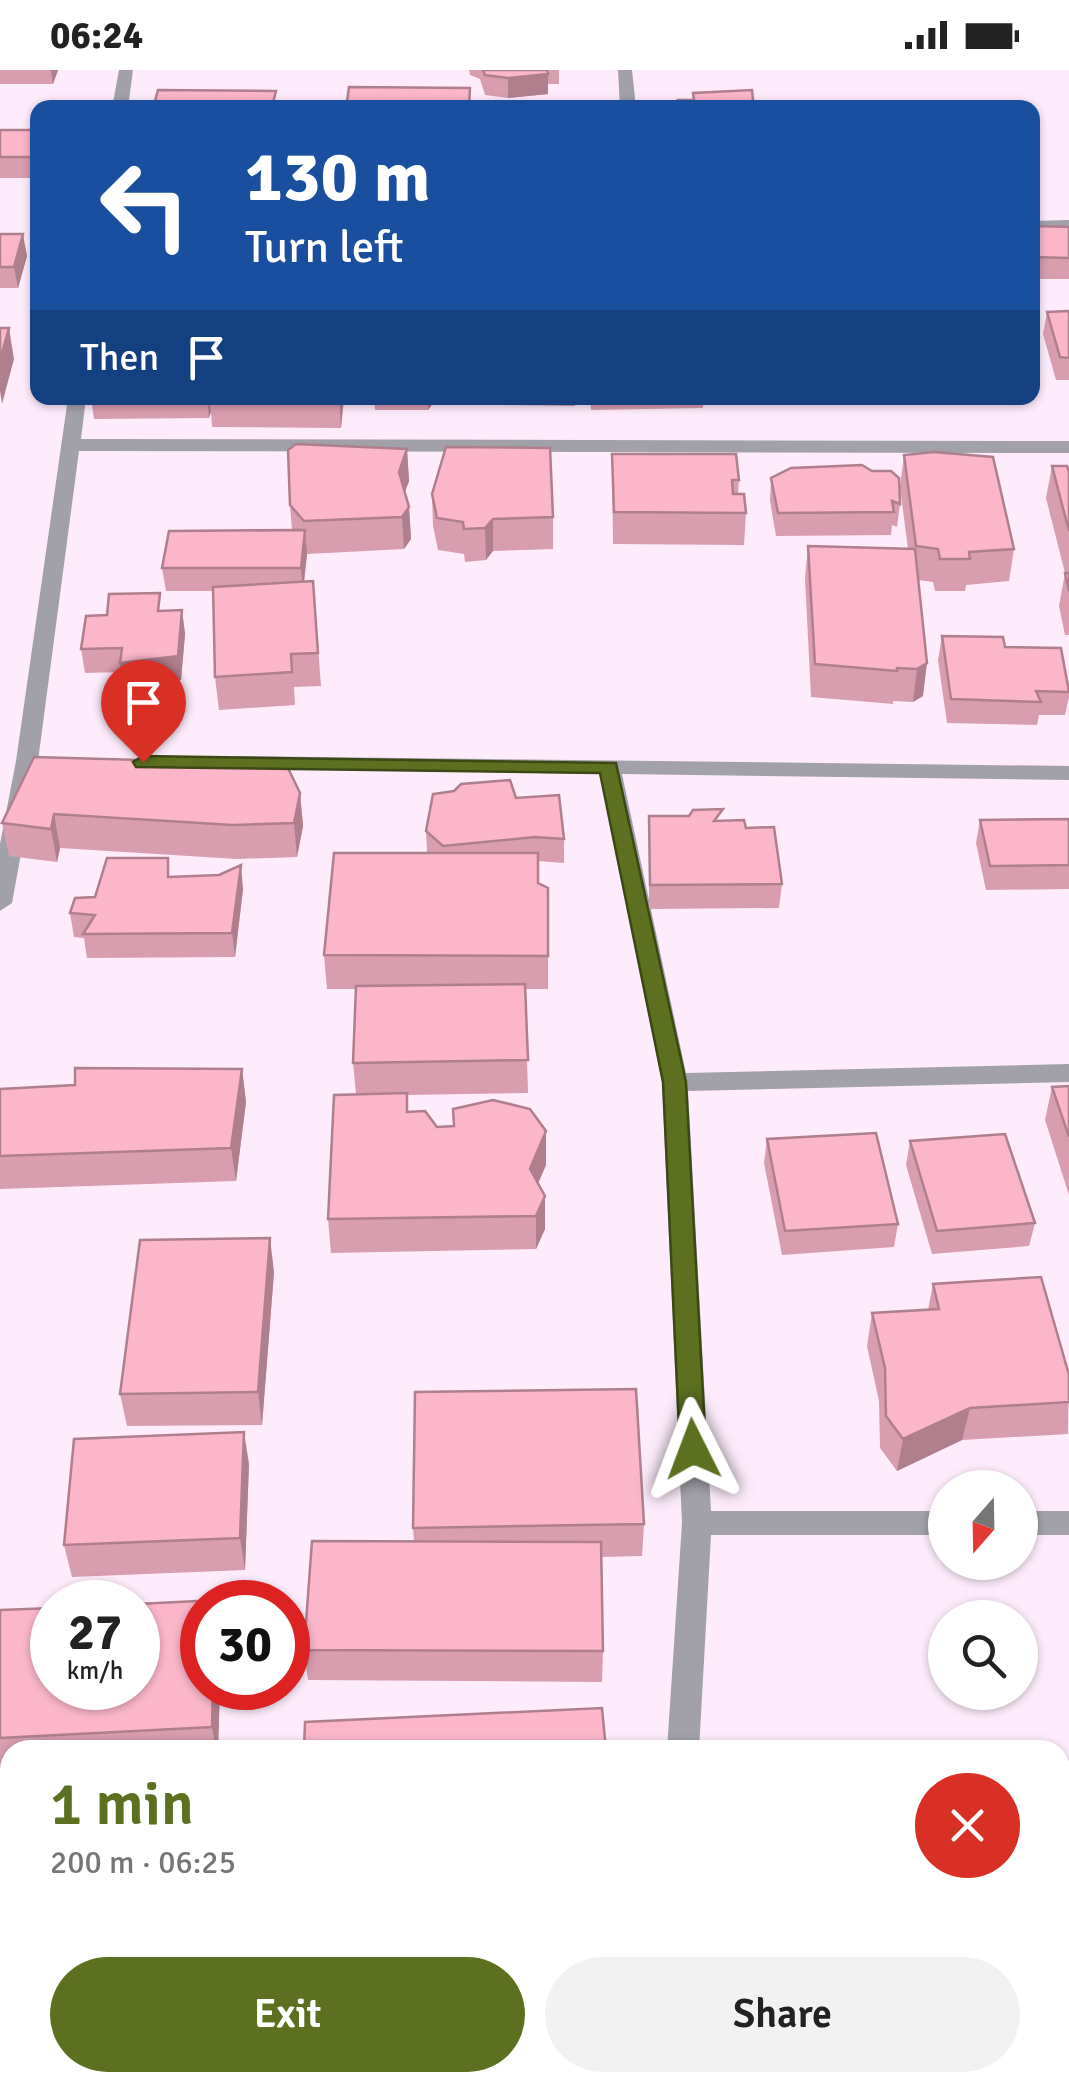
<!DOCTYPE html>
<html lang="en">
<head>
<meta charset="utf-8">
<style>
	:root { --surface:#fff; --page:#f2f2f2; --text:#222; --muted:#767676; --accent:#5c7020 }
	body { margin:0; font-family:Signika,sans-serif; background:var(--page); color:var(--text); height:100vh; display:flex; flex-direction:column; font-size:38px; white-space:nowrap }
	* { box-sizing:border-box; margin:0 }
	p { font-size:32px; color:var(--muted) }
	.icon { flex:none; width:55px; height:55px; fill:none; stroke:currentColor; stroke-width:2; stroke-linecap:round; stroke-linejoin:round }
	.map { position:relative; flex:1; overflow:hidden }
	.sheet { position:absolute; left:0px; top:1670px; width:1070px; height:352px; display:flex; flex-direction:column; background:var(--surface); border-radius:30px 30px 0 0; box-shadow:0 2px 8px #0004 }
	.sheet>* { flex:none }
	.hud { position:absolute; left:30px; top:30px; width:1010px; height:305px; border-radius:20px; box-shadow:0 2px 8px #0004; background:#1a4fa0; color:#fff; overflow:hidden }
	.needle { width:65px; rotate:200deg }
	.tools { position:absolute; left:928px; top:1400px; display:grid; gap:20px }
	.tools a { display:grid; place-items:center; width:110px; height:110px; border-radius:50%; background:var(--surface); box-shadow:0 2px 8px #0004; font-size:50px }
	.speed { position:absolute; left:30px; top:1510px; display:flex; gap:20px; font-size:50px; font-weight:700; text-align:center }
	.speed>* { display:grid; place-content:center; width:130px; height:130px; border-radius:50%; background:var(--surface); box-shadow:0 2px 8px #0004; line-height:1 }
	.speed small { font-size:25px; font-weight:400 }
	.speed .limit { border:15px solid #d22; background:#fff; color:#111 }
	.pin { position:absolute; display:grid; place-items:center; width:85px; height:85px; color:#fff; margin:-102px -42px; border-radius:50% 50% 50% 0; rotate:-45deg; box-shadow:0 0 10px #0007 }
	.pin .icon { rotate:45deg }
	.me { position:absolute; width:110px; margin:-55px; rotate:357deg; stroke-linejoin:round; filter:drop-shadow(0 0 8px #0008) }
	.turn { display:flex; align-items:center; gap:35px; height:210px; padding:0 50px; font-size:45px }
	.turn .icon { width:130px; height:130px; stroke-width:2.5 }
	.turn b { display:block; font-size:70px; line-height:85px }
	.then { display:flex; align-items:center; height:95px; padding:0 50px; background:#0003; gap:20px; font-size:38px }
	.round { display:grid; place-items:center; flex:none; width:105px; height:105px; border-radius:52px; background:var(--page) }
	.summary { display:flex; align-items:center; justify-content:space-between; height:170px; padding:0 50px }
	h1 { font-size:60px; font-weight:600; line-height:75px; color:var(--accent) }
	.primary-button { display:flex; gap:20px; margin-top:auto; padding:20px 50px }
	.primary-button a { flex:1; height:115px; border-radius:60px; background:var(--accent); color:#fff; font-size:40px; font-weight:600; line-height:115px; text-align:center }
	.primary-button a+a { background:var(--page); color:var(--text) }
	.status { display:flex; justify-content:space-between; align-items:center; height:70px; padding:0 50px; background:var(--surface); direction:ltr }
	.status svg { height:28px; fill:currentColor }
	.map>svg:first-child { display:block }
</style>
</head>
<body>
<div class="status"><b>06:24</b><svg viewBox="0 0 49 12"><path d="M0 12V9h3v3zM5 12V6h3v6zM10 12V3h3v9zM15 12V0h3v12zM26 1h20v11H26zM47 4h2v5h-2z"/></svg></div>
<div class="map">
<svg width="1069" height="2022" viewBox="0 0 1069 2022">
	<rect width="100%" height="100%" fill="#feecfc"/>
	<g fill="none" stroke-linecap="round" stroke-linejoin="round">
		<path fill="#a2a0a9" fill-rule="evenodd" d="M119,0h14l-5,38h-16z
			M618,0h14l4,38h-16z
			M1069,150v10l-37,1v-10z
			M68,328h18l-5,41 988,2v12l-990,-2 -41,310 -26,142 -12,8v-67l16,-83z
			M234,686l835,10v14l-447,-6 64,299 383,-9v18l-381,9 23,420h234v24h-234l-12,215h-32l15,-227 -20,-441 -62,-308 -374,-6 -3,-5 3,-5z
			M1020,1441h49v24h-49z
			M652,2012h36v10h-36z"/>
	</g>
	<path fill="#d89dae" d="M0,0h58l-5,14h-53z
		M469,0h90v14h-11v10l-40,4 -23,-3 -5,-16 -10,-4z
		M0,60h38v48h-38z
		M1032,156l37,1v52h-37z
		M0,164l27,22 -9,32h-18z
		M1069,241v69h-13l-13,-46 4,-22z
		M91,328h253l-3,30 -129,-1 -1,-15 -2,6 -115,1z
		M374,328h93l-1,5h-33l-5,7h-53z
		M501,328h75l-1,8 -74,-1z
		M590,328h113v10l-112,2z
		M938,328h35l-1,2z
		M407,379l2,32 -4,11 4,15 2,32 -7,10 -97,5 -3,28 9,-1 8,105 -27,1 1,18 -76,5 -4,-33 -2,-86h-47l-4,-23 130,-38 -2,-25z
		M612,384l127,26 -1,14 8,19 -2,32 -131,-1z
		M904,385l110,94 -5,32 -43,4 -1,6h-30l-2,-9 -15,-2 5,116 -10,6 -20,-1v3l-82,-7 -6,-119 3,-32 100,3 -8,-62z
		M1052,396l17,6v174v-11h-4l-6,-29 6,-33 -19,-75z
		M791,398l109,36 -3,23 -5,-2 -1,10 -115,1 -6,-35 1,-23z
		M432,424l121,23v32l-60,2 -7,9 -21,2 -1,-8 -26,-4 -5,-24z
		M182,540l3,24 -4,46 -57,7 -2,-15 -37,1 -4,-24 26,-34z
		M942,566l63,11 64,40v10l-4,18h-26l-2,10 -90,-2 -9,-63z
		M34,687l266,36 3,33 -6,31 -60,2 -177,-11 -3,14 -48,-6 -7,-33z
		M516,728l48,41v24l-26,-2v22l10,5v101h-23l3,104 -121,2 1,17 29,15 109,4v34l-8,18 7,46 -9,20 -205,4 -3,-34 28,-125 -3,-31 3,-74h-29l-3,-34 103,-102 -1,-22z
		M649,746l73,5 24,7 36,56 -3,24 -130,1z
		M1069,749v70l-83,1 -10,-47 4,-23z
		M171,807l72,12 -8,68 -148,1 -3,-20 -10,-1 -4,-24 25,-16z
		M242,999l4,33 -10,79 -236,8v-100l75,-4z
		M1069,1016v109l-24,-75 7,-33z
		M767,1069l131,85 -4,23 -112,8 -18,-92z
		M910,1071l125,82 -6,23 -97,8 -26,-89z
		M274,1202l-12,153 -135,1 -7,-32z
		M933,1214l136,91 -1,59 -106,6 -65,31 -17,-23 -1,-47 -12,-55 5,-33 56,-3z
		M249,1394l-4,106 -173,7 -8,-32z
		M644,1454l-2,32 -40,1 1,94 -1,31 -294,-2 -4,-30 110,-109 -1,-13z
		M0,1540l202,78h18l-2,62h-208v18l-10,1z
		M1060,1728h9v224h-9z"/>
	<path fill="#b07f8d" d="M51,0h7l-5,14z
		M548,4v20l-40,4v-20z
		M23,164l4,22 -9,32 -4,-21z
		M9,258l5,31 -12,45 -2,-13v-31z
		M207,328h2l2,14 -2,6z
		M339,328h5l-3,30z
		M428,328h5v5l-5,7z
		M407,379l2,32 -9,23 -1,-32z
		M409,437l2,32 -7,10 -2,-32z
		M493,449v32l-7,9 -1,-32z
		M305,460l2,24 -4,37 -2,-23z
		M182,540l3,24 -4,46 -57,7 -4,-24z
		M927,593l-4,33 -10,6 4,-33z
		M300,723l3,33 -6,31 -3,-34z
		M54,744l6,34 -3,14 -6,-33z
		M241,795l2,24 -8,68 -3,-24z
		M242,999l4,33 -10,79 -5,-33z
		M546,1061v34l-16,37v-33z
		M545,1126v33l-9,20v-33z
		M270,1168l4,34 -12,153 -4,-33z
		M970,1338l-8,32 -65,31 6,-32z
		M244,1362l5,32 -4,106 -5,-32z
		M213,1618h7l-2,62h-2l-4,-23z"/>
	<path fill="#fbb6ca" stroke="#b07f8d" stroke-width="2.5" d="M483,0h64l1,4 -40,4 -23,-3z
		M349,17l121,1 -1,20h-123z
		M158,20l118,1 -4,16 -119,1z
		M752,20l2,18h-75l-1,-8h16l-1,-7z
		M944,35l76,2v1h-75z
		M0,60h38v27h-38z
		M1032,156l37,1v31l-37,-1z
		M0,164h23l-9,33h-14z
		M1069,241v47l-9,-1 -13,-45z
		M0,258h9l-9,32z
		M296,374l111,5 -8,23 10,35 -7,10 -98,4 -14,-16 -2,-55z
		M446,377l104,1 3,69 -60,2 -8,9 -21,1 -1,-7 -26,-4 -5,-24z
		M934,382l59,5 21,92 -45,3 1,7h-30l-2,-10 -22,-3 -12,-91z
		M612,384h124l3,26h-7l1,14h11l2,19 -132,-1z
		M862,395l10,6h19l8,7 1,26 -8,-3 2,11 -116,1 -7,-35 20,-10z
		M1052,396h15l2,6v59z
		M305,460l-4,38h-139l7,-37z
		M808,476l107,3 12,114 -10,6 -20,-1v3l-82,-7z
		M1065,503h4v18z
		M313,511l5,72 -27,1 1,18 -77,5 -2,-90z
		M160,523l-2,18 24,-1 -4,46 -58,7 2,-15 -41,1 5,-33 21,-1 2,-21z
		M942,566l61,1 2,10 56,1 8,44 -33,-1 5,11 -90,-3z
		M34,687l252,7 14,29 -6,30 -61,2 -179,-11 -3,15 -49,-6z
		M510,710l6,18 43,-3 5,44 -29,-2 -92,9 -17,-15 7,-37 21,-3 7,-7z
		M723,739l-9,12 30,-1 2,8 28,-1 8,57 -132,1 -1,-69h40l4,-6z
		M1069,749v46l-79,1 -10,-46z
		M334,783h204v30l10,5v68l-224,-1z
		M107,788h61v19l51,-2 22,-10 -9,68 -149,1 12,-19 -25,-2 5,-15 20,-1z
		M525,914l3,76 -175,3 3,-77z
		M75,998l167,1 -11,79 -231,8v-67l75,-4z
		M1069,1016v51l-17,-50z
		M407,1023v19l18,-1 12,16 17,-1 -1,-17 40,-9 37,9 16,22 -16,38 15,27 -9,20 -208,3 6,-124z
		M876,1063l22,91 -113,7 -18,-92z
		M1005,1064l30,89 -98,8 -27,-90z
		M270,1168l-12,154 -138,2 20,-154z
		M1041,1207l28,98v27l-99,6 -67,31 -17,-23 -1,-48 -13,-55 67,-4 -6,-25z
		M636,1319l8,135 -231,4 2,-136z
		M244,1362l-4,106 -176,7 10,-106z
		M312,1471l289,1 2,109 -299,-1z
		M217,1530v2h-15v86h11l-1,39 -212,11v-128l52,-2v80h86v-84z
		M602,1638l4,42h-302l1,-28z
		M1060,1728h9v196l-9,1z"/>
	<path fill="#5c7020" stroke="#3c4915" stroke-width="2.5" d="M143,686l473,7 70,319 20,367 -4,8 -9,3 -13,-11 -17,-367 -63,-309 -464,-6 -3,-5z"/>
</svg>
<div class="tools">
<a><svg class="needle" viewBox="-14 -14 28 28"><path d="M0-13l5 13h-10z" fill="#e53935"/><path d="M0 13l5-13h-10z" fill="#767676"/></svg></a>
<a><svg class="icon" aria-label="search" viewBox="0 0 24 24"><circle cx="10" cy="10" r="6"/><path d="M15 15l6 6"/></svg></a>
</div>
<div class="speed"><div>27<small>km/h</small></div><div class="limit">30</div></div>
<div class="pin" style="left:143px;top:692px;background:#d93025"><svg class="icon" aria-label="arrive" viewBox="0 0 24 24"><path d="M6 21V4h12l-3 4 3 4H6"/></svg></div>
<svg class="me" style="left:693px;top:1379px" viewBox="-20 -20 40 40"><path d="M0-17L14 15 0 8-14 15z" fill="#5c7020" stroke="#fff" stroke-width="4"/></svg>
<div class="hud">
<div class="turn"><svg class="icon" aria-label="left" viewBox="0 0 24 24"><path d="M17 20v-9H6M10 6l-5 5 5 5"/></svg><div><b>130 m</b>Turn left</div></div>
<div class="then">Then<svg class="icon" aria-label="arrive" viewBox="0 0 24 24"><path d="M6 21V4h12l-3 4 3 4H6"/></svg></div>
</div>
<section class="sheet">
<div class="summary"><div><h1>1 min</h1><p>200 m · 06:25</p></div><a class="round" style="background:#d93025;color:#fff"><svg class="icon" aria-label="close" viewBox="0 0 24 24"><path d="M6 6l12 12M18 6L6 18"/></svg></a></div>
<div class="primary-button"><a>Exit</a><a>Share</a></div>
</section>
</div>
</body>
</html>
